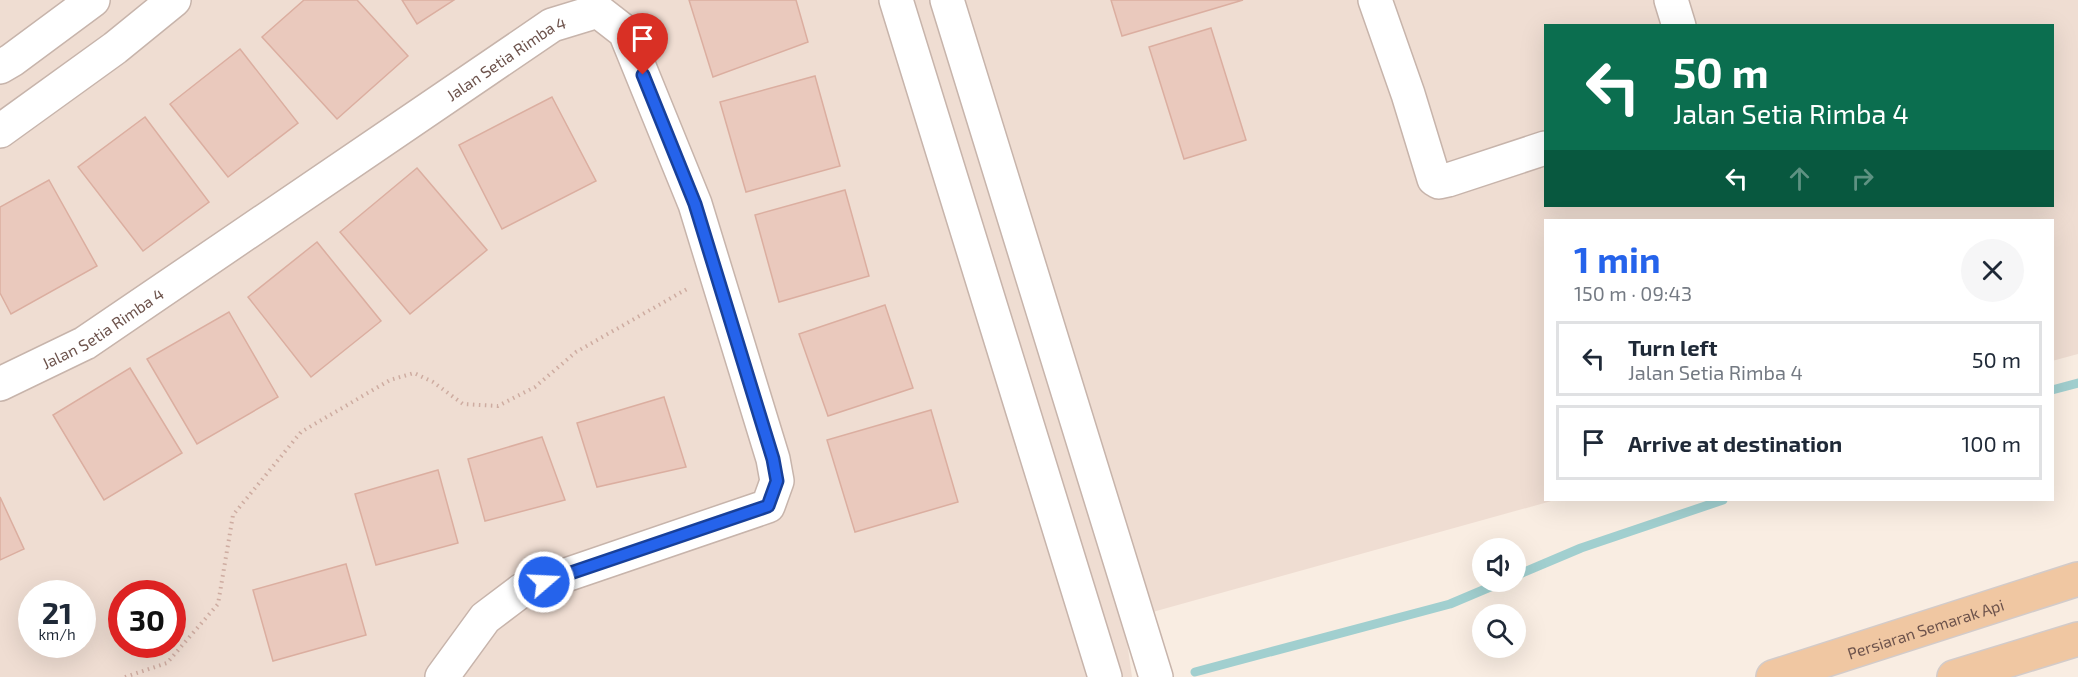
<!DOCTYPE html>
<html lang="en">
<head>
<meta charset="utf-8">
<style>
	:root { --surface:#fff; --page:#f6f6f7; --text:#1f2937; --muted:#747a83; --line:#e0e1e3; --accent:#2563eb }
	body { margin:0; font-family:"Exo 2",sans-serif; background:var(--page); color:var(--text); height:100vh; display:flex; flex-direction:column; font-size:22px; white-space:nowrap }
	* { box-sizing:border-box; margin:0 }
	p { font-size:20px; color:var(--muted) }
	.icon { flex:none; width:33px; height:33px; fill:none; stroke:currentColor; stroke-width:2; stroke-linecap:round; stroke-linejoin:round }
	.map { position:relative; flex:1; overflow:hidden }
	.drawer { position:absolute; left:1544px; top:219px; width:510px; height:282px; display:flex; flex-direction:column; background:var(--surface); border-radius:0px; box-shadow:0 6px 24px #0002 }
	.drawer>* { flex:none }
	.top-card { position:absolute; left:1544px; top:24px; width:510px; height:183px; border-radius:0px; box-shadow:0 6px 24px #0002; background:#0b6e4f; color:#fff; overflow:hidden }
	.fabs { position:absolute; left:1472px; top:538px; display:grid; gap:12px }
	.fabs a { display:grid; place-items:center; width:54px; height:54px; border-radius:50%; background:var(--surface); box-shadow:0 6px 24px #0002; font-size:30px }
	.speed { position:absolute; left:18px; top:580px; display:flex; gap:12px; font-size:30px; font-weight:700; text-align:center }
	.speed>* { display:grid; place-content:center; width:78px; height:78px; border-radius:50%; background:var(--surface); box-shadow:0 6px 24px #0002; line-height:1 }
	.speed small { font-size:15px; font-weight:400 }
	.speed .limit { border:9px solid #d22; background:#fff; color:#111 }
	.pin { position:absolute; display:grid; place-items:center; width:51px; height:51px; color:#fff; margin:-62px -26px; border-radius:50% 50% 50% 0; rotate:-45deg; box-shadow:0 0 6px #0007 }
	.pin .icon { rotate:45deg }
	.me { position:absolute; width:66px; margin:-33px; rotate:71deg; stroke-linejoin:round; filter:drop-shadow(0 0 4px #0008) }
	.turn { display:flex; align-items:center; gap:21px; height:126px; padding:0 30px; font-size:27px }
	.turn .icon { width:78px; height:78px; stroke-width:2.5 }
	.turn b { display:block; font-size:42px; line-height:51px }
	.lanes { display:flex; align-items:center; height:57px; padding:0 30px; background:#0003; justify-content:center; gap:30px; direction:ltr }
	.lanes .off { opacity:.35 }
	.round { display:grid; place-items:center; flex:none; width:63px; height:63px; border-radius:32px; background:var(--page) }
	.head { display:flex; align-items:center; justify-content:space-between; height:102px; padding:0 30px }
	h1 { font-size:36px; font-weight:700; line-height:45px; color:var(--accent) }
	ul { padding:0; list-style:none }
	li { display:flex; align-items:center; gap:18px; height:75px; margin:0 12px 9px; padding:0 18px; border:3px solid var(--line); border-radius:0px }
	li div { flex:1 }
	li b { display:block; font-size:22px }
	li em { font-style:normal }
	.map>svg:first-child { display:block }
</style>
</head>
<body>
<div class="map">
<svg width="2078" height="677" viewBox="0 0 2078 677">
	<rect width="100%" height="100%" fill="#f9ede2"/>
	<path fill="#efddd2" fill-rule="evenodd" d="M0,0h2078v354l-26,7v-141h-507v280h10l-431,120 8,57h-1132zM1545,26h507v180h-507zM32,594h50v51h-50zM122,594h50v51h-50z"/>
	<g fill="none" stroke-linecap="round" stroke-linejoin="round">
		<path stroke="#a1cfcf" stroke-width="9" d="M2052,390l26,-7
			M1515,576l66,-28 142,-48
			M1195,672l255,-68 52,-22"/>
	</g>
	<path fill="#eac9bd" stroke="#dbaea0" stroke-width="1.5" d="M304,0h53l51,56 -71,63 -75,-82z
		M402,0h52l-37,24z
		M689,0h107l12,42 -95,35z
		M1111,0h132l-121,36z
		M1211,28l35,112 -62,19 -35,-112z
		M240,49l58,74 -70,54 -58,-73z
		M815,76l25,90 -94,26 -26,-90z
		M552,97l44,84 -94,48 -43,-84z
		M145,117l64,85 -66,49 -65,-84z
		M417,168l70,82 -77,64 -70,-82z
		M49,180l48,86 -86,48 -11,-21v-86z
		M845,190l24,86 -90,26 -24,-87z
		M317,242l64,79 -70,56 -63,-80z
		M885,305l28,83 -85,28 -29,-82z
		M229,312l49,85 -81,47 -50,-85z
		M130,368l52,85 -78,47 -51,-85z
		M664,397l22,70 -89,20 -20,-64z
		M931,410l27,92 -103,30 -28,-92z
		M542,437l23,63 -80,21 -17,-62z
		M438,470l20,73 -82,22 -21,-71z
		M0,497l24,52 -24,11z
		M346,564l20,71 -93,26 -20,-71z"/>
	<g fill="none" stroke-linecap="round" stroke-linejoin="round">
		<g stroke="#c7b4ab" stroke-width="36">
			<g id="minor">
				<path d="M896,0l209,677"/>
				<path d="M947,0l209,677"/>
				<path d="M1375,0l33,94 26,85 5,3 9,-2 97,-32"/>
				<path d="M1671,0l8,26"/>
				<path d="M0,67l12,-7 81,-60"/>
				<path d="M0,131l115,-83 59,-48"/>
				<path id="s1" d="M0,384l85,-41 467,-318 46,-14 27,21 70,172 78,255 4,22 -9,25 -246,84 -37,28 -43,59"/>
			</g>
		</g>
		<g stroke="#d3cbc9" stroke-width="36">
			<g id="major">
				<path id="s2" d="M1773,677l305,-98"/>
				<path d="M1954,677l124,-38"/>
			</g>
		</g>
		<path stroke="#ceaca1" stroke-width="4" stroke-dasharray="1.5 4.5" stroke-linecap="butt" d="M125,677l42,-14 51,-59 15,-89 68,-83 89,-52 24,-7 19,9 30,22 35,2 37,-19 41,-35 111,-63"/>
		<use href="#minor" stroke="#fff" stroke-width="33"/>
		<use href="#major" stroke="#f0c7a2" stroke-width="33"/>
	</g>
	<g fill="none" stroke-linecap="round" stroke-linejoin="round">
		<g stroke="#184099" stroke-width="15">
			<path id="route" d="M544,582l224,-76 9,-25 -4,-22 -78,-255 -52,-129"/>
		</g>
		<use href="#route" stroke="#2563eb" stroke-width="10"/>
	</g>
	<g text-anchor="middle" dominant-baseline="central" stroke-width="5" stroke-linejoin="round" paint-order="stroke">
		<g font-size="16" fill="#6d534c" stroke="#fcf1e8">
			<text stroke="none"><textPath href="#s1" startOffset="603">Jalan Setia Rimba 4</textPath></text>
			<text stroke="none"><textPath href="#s1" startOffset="117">Jalan Setia Rimba 4</textPath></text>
			<text stroke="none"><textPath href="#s2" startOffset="160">Persiaran Semarak Api</textPath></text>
		</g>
	</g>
</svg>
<div class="fabs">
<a><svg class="icon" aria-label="sound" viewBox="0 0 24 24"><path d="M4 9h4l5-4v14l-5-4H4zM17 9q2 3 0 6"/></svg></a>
<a><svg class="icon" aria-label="search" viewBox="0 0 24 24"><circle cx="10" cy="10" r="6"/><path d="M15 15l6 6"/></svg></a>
</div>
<div class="speed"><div>21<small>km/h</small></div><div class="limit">30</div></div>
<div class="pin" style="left:643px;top:75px;background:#d93025"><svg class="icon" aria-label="arrive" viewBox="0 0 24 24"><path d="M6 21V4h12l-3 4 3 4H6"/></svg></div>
<svg class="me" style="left:544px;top:582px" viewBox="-20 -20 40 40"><circle r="17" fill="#2563eb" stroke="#fff" stroke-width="3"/><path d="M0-11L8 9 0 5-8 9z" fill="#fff"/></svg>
<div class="top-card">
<div class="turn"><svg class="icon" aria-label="left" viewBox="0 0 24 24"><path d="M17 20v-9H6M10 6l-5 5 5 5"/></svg><div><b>50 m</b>Jalan Setia Rimba 4</div></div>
<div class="lanes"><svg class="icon" aria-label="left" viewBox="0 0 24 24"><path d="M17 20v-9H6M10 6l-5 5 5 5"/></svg><svg class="icon off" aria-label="ahead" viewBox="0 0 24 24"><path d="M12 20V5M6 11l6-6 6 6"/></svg><svg class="icon off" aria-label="right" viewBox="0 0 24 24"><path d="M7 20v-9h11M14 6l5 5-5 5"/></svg></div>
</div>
<section class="drawer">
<div class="head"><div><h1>1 min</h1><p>150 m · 09:43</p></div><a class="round"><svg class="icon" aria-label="close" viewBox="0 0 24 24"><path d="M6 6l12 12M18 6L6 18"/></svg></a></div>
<ul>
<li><svg class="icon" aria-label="left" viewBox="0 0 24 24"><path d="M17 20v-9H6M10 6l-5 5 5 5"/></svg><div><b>Turn left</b><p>Jalan Setia Rimba 4</p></div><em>50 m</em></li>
<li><svg class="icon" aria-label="arrive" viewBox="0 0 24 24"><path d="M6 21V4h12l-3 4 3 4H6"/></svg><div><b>Arrive at destination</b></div><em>100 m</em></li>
</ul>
</section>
</div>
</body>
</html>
